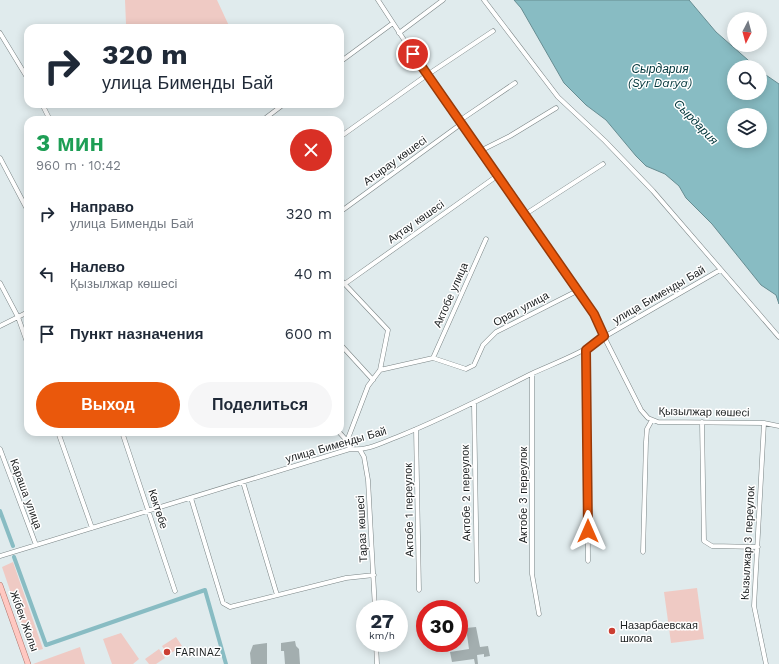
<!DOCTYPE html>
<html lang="ru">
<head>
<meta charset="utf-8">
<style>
	:root { --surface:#fff; --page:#f6f6f7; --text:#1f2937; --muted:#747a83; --accent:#ea580c }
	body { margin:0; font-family:"Work Sans",sans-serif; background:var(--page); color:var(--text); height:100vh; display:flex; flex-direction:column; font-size:15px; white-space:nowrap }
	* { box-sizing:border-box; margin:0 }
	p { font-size:13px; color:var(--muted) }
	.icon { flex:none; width:22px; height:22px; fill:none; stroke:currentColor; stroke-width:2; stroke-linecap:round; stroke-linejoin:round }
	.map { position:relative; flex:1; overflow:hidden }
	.panel { position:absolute; left:24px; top:116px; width:320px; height:320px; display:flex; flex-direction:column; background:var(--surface); border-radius:12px; box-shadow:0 2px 10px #0003 }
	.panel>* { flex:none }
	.top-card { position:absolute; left:24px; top:24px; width:320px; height:84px; border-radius:12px; box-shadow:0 2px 10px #0003; background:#fff; color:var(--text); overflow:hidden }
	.needle { width:26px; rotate:186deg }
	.buttons { position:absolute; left:727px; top:12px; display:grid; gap:8px }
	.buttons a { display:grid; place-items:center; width:40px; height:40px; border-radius:50%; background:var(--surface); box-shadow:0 2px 10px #0003; font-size:20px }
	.speed { position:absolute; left:356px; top:600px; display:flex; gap:8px; font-size:20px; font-weight:700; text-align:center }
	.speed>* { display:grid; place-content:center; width:52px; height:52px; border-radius:50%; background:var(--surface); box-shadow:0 2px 10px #0003; line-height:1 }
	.speed small { font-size:10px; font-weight:400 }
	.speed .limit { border:6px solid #d22; background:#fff; color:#111 }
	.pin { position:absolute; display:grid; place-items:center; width:34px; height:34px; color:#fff; margin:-17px; border:2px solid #fff; border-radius:50%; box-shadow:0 1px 4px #0007 }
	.me { position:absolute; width:44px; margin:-22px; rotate:0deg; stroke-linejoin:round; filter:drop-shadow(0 0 3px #0008) }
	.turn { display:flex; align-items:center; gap:14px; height:84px; padding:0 12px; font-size:18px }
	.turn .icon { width:52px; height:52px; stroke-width:2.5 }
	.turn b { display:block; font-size:28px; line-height:34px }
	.round { display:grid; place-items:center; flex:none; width:42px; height:42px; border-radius:21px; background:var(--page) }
	.summary { display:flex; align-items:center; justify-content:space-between; height:68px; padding:0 12px }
	h1 { font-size:24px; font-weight:700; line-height:30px; color:#1e9e55 }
	.primary-button { display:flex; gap:8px; margin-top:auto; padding:8px 12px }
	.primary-button a { flex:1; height:46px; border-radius:24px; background:var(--accent); color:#fff; font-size:16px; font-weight:700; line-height:46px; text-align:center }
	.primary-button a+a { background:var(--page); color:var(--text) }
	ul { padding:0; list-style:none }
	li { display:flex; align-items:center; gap:12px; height:60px; padding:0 12px }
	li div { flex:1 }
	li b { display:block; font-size:15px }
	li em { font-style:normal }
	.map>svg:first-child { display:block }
</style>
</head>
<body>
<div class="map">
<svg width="779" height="664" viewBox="0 0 779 664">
	<rect width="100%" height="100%" fill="#e0ebed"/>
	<path fill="#efcac4" d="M125,0h92l13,28h-102l-2,-4z
		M13,562l30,87 -12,3 -29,-85z
		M697,588l7,51 -33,4 -7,-51z
		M121,633l18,26 -6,5h-21l-9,-25z
		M176,637l6,9 -14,9 -6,-9z
		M80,647l5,17h-52z
		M159,649l6,9 -9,6h-7l-4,-5z"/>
	<path fill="#88bcc3" stroke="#678d92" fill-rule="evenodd" d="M514,0h175l27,32 40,35h-22v26h26v-22l19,13v220l-3,-9 -15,-10 -49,-61 -26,-26 -7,-12 -14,-12 -19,-8 -10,-10 -30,-36 -20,-15 -22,-22 -43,-75zM734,115h26v26h-26z"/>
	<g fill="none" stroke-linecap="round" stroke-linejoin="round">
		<path stroke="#88bcc3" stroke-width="4" d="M0,511l13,35
			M14,557l32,88 159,-55 21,74"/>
	</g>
	<path fill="#a3aeaf" d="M476,627l4,20 8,-1 2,10 -6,1v-3l-7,1 1,9h-3l-1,-5 -22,3 -2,-10 19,-3 -3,-21z
		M295,641l1,5 3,3 1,15h-15l-1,-13h-3v-8z
		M267,643v21h-16l-1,-11 3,-8z"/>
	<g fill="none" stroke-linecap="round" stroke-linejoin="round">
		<g stroke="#7a8485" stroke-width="5">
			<path id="minor" d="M378,0l49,75 166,240 48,95 7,8 10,4 106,1 15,3
				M484,0l74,97 47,44 48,50 126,146
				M0,33l28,46
				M399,33l44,-33
				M340,62l53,-39
				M42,104l8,16
				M263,120l21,-16
				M459,121l56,-38
				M340,137l87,-62 66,-44
				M480,151l30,-15 46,-28
				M0,158l28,53
				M340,212l121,-88
				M524,215l79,-51
				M340,279l48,51 -8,40
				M0,283l18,34 10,28
				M346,283l151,-107
				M0,326l28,-14
				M340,344l33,36
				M587,350l1,211
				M433,358l53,-119
				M532,374v200l7,40
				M474,404l3,177
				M702,422l2,119 8,5 46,1
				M764,423l-10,183 12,58
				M416,429l3,161
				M58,432l34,96
				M122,432l53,159
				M339,432l8,9 3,8
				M347,441l21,-55 12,-16 53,-12 33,11 8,-4 9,-20 13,-13 81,-41
				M0,449l36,96
				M360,450l4,7 4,23 7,129
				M243,482l34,113
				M191,498l32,105 7,4 116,-29 28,-3
				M643,552l3,-110 1,-13 5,-9
				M0,556l350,-107c17,2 31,-6 47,-12 46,-18 90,-41 134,-63 26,-12 50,-20 73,-37l116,-67
				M376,643l1,21"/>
		</g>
		<g stroke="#af756d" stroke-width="6">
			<path id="major" d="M0,585l28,79"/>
		</g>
		<use href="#minor" stroke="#fff" stroke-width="4"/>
		<use href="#major" stroke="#ffc8c1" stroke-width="5"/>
	</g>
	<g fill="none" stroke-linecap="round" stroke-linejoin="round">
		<g stroke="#983908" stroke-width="10">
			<path id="route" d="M413,54l181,260 10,22 -18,14 2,181"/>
		</g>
		<use href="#route" stroke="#ea580c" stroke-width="7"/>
	</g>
	<g fill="#cb3e32" stroke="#fff" stroke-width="1.5">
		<circle cx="612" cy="631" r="4"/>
		<circle cx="167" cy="652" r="4"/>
	</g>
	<g text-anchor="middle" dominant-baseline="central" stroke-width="3" stroke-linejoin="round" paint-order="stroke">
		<g font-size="11" fill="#1a1e1f" stroke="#fff">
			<text transform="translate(395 161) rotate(-36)">Атырау көшесі</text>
			<text transform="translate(416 222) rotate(-35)">Ақтау көшесі</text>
			<text transform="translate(451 295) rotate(-66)">Актобе улица</text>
			<text transform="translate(659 295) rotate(-30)">улица Бименды Бай</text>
			<text transform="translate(521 309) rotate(-28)">Орал улица</text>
			<text transform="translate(704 412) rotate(1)">Қызылжар көшесі</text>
			<text transform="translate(336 445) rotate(-16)">улица Бименды Бай</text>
			<text transform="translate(466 493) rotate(-91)">Актобе 2 переулок</text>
			<text transform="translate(26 494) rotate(70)">Караша улица</text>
			<text transform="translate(523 495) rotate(-90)">Актобе 3 переулок</text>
			<text transform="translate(158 509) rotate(72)">Көктөбе</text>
			<text transform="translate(409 510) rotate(-91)">Актобе 1 переулок</text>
			<text transform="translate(362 529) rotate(-93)">Тараз көшесі</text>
			<text transform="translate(748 543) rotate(-87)">Кызылжар 3 переулок</text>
			<text transform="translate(24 621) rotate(70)">Жібек Жолы</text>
		</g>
		<g font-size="11" fill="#1a1e1f" stroke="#fff" text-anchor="start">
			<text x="620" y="625">Назарбаевская<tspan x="620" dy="13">школа</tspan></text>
			<text x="175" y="652">FARINAZ</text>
		</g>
		<g font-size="12" font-style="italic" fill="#00353a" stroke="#fff">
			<text x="660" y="69">Сырдария<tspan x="660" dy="14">(Syr Darya)</tspan></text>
			<text transform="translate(696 122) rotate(46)">Сырдария</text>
		</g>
	</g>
</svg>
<div class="buttons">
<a><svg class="needle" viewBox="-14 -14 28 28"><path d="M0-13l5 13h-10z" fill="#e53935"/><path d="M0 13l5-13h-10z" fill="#747a83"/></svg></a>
<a><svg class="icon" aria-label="search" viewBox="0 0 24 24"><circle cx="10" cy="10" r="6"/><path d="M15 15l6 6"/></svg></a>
<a><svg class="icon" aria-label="layers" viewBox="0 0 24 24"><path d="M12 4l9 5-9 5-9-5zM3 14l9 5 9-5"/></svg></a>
</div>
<div class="speed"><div>27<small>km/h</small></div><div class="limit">30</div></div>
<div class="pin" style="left:413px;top:54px;background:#d93025"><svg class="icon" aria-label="arrive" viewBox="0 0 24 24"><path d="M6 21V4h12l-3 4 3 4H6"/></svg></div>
<svg class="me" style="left:588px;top:531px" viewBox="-20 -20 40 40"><path d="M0-17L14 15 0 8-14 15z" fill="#ea580c" stroke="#fff" stroke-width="4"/></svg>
<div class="top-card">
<div class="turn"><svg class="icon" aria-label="right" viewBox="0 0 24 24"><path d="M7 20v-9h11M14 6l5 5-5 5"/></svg><div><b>320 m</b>улица Бименды Бай</div></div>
</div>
<section class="panel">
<div class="summary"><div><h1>3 мин</h1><p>960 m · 10:42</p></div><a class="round" style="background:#d93025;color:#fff"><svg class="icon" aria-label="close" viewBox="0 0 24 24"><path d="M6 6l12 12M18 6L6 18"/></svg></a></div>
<ul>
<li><svg class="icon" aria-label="right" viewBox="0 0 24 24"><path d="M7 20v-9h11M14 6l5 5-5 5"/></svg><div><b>Направо</b><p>улица Бименды Бай</p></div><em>320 m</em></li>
<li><svg class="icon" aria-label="left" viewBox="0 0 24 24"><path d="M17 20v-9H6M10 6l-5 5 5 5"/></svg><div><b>Налево</b><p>Қызылжар көшесі</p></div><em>40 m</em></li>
<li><svg class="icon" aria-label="arrive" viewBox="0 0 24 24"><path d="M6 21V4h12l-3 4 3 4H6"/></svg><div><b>Пункт назначения</b></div><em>600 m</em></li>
</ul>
<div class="primary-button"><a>Выход</a><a>Поделиться</a></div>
</section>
</div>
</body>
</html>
